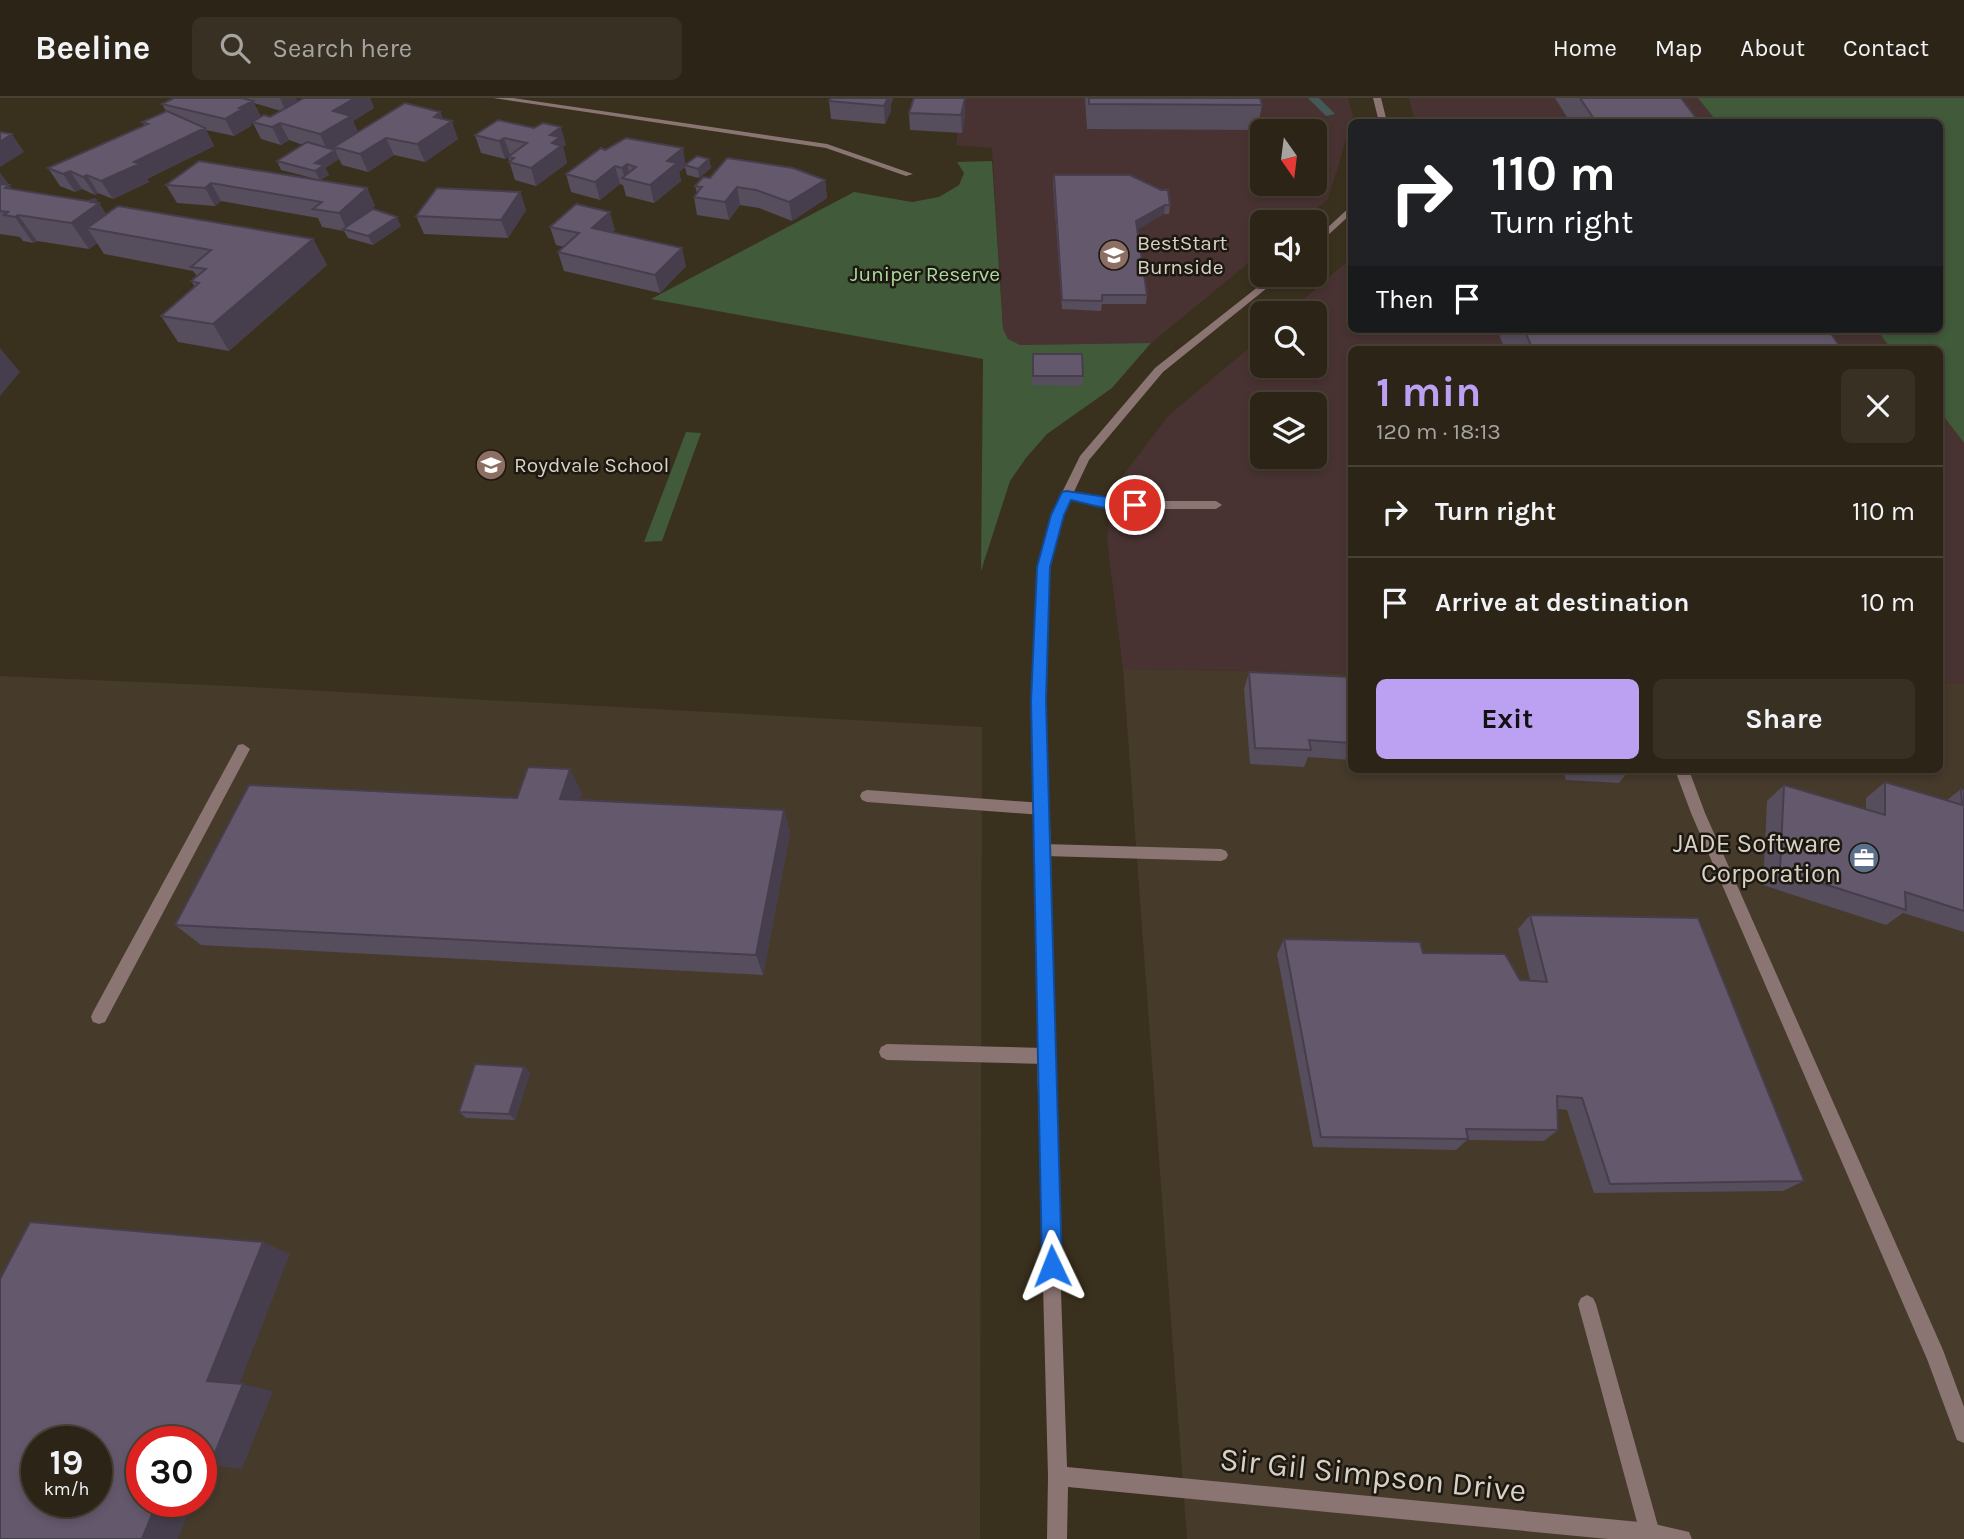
<!DOCTYPE html>
<html lang="en">
<head>
<meta charset="utf-8">
<style>
	:root { --surface:#2c2416; --page:#383023; --text:#f1f3f6; --muted:#a6a4a1; --line:#484135; --accent:#bca0f2 }
	body { margin:0; font-family:Karla,sans-serif; background:var(--page); color:var(--text); height:100vh; display:flex; flex-direction:column; font-size:26px; white-space:nowrap }
	* { box-sizing:border-box; margin:0 }
	p { font-size:23px; color:var(--muted) }
	.icon { flex:none; width:38px; height:38px; fill:none; stroke:currentColor; stroke-width:2; stroke-linecap:round; stroke-linejoin:round }
	.map { position:relative; flex:1; overflow:hidden }
	.sheet { position:absolute; left:1348px; top:248px; width:595px; height:427px; display:flex; flex-direction:column; background:var(--surface); border-radius:10px; box-shadow:0 4px 10px #0003,0 0 0 2px var(--line) }
	.sheet>* { flex:none }
	.guide { position:absolute; left:1348px; top:21px; width:595px; height:214px; border-radius:10px; box-shadow:0 4px 10px #0003,0 0 0 2px var(--line); background:#202124; color:#fff; overflow:hidden }
	.needle { width:46px; rotate:166deg }
	.controls { position:absolute; left:1250px; top:21px; display:grid; gap:14px }
	.controls a { display:grid; place-items:center; width:77px; height:77px; border-radius:10px; background:var(--surface); box-shadow:0 4px 10px #0003,0 0 0 2px var(--line); font-size:35px }
	.speed { position:absolute; left:21px; top:1328px; display:flex; gap:14px; font-size:35px; font-weight:700; text-align:center }
	.speed>* { display:grid; place-content:center; width:91px; height:91px; border-radius:50%; background:var(--surface); box-shadow:0 4px 10px #0003,0 0 0 2px var(--line); line-height:1 }
	.speed small { font-size:18px; font-weight:400 }
	.speed .limit { border:10px solid #d22; background:#fff; color:#111 }
	.pin { position:absolute; display:grid; place-items:center; width:60px; height:60px; color:#fff; margin:-30px; border:4px solid #fff; border-radius:50%; box-shadow:0 2px 7px #0007 }
	.me { position:absolute; width:77px; margin:-38px; rotate:358deg; stroke-linejoin:round; filter:drop-shadow(0 0 5px #0008) }
	.turn { display:flex; align-items:center; gap:24px; height:147px; padding:0 28px; font-size:32px }
	.turn .icon { width:91px; height:91px; stroke-width:2.5 }
	.turn b { display:block; font-size:49px; line-height:60px }
	.then { display:flex; align-items:center; height:66px; padding:0 28px; background:#0003; gap:14px; font-size:26px }
	.round { display:grid; place-items:center; flex:none; width:74px; height:74px; border-radius:10px; background:var(--page) }
	.overview { display:flex; align-items:center; justify-content:space-between; height:119px; padding:0 28px }
	h1 { font-size:42px; font-weight:700; line-height:52px; color:var(--accent) }
	.action { display:flex; gap:14px; margin-top:auto; padding:14px 28px }
	.action a { flex:1; height:80px; border-radius:10px; background:var(--accent); color:#111; font-size:28px; font-weight:700; line-height:80px; text-align:center }
	.action a+a { background:var(--page); color:var(--text) }
	ul { padding:0; list-style:none }
	li { display:flex; align-items:center; gap:21px; height:91px; padding:0 28px; border-top:2px solid var(--line) }
	li div { flex:1 }
	li b { display:block; font-size:26px }
	li em { font-style:normal }
	header { display:flex; align-items:center; gap:42px; box-sizing:border-box; height:98px; padding:0 35px; background:var(--surface); border-bottom:2px solid var(--line) }
	header strong { font-size:33px }
	nav { display:flex; gap:38px; margin-inline-start:auto; font-size:24px }
	.search { width:490px; height:63px; background:var(--page); display:flex; align-items:center; gap:18px; box-sizing:border-box; padding:0 24px; border-radius:10px; color:var(--muted); font-size:26px }
	.map>svg:first-child { display:block }
</style>
</head>
<body>
<header>
<strong>Beeline</strong>
<div class="search"><svg class="icon" aria-label="search" viewBox="0 0 24 24"><circle cx="10" cy="10" r="6"/><path d="M15 15l6 6"/></svg>Search here</div>
<nav><a>Home</a><a>Map</a><a>About</a><a>Contact</a></nav>
</header>
<div class="map">
<svg width="1964" height="1441" viewBox="0 0 1964 1441">
	<rect width="100%" height="100%" fill="#3a301e"/>
	<path fill="#483332" fill-rule="evenodd" d="M962,0h386l5,18 -25,83 -29,23h-37v30l-111,91 -131,2 -12,-6 -5,-10 -11,-181 -36,-3zM1262,33h52v53h-52z
		M1409,0h289l19,24h-302z
		M1351,160v71h525l16,21h-541v323l-228,-4 -16,-131 8,-52 53,-70 94,-79v29h52v-53h-26zM1262,306h52v53h-52z
		M1939,312l25,33v241h-25z"/>
	<path fill="#463a2b" fill-rule="evenodd" d="M1123,571l228,4v97h588v-86h25v855h-777z
		M0,578l232,10 750,41 -2,812h-980zM37,1344h59v60h-59zM142,1344h59v60h-59z"/>
	<path fill="#405a3a" d="M1698,0h266v345l-25,-33v-60h-47l-16,-21h63v-207h-222z
		M992,63l11,168 5,10 12,6 131,-2 -39,45 -65,46 -21,24 -16,23 -29,90 2,-212 -332,-60 203,-107 58,10 27,-5 20,-12 5,-12 -7,-11z
		M686,334l15,1 -39,108 -18,1z"/>
	<g fill="none" stroke-linecap="round" stroke-linejoin="round">
		<path fill="#455958" fill-rule="evenodd" d="M1308,0h11l16,16 -9,2z"/>
		<path fill="#8b7573" fill-rule="evenodd" d="M1067,393l49,10h100l6,4 -6,4h-100l-53,-11 -2,-3z
			M243,646l7,5 -145,273 -6,2 -6,-2 -2,-5 2,-5 145,-267z
			M1675,672h14l16,43 238,537 21,57v36l-7,-3 -30,-81 -236,-546z
			M867,692l175,13 5,2 2,4 -2,4 -5,2 -175,-13 -5,-2 -2,-4 2,-4z
			M1044,746l177,5 5,2 2,4 -2,4 -5,2 -177,-5 -5,-2 -2,-4 2,-4z
			M887,946l158,4 6,3 2,5 -2,5 -6,3 -158,-4 -6,-3 -2,-5 2,-5z
			M1587,1197l6,3 3,6 64,229 -2,6h-16l-2,-6 -62,-229 3,-6z"/>
		<path fill="#8b7573" fill-rule="evenodd" d="M493,0h20l314,46 86,30 -7,2 -80,-28z
			M1373,0h8l6,24h-8z
			M1351,108v8l-37,34v-8z
			M1273,177h10l-120,97 -74,88 -26,55 -13,52 -5,134 6,149 2,206 14,411 583,56 39,9 3,7h-84l-540,-52 -1,52h-20l1,-63 -11,-420v-206l-4,-149 5,-134 13,-52 29,-59 75,-88z"/>
	</g>
	<path fill="#564d5d" fill-rule="evenodd" d="M174,0h122l1,4 7,-4h66l4,10 -21,13 5,11 82,-20 3,7 15,20 -33,23 -31,-7 -26,17 -26,-7 -8,-17 -1,1 2,1 4,9 -14,9 4,7 -9,5 -39,-10 -4,-9 26,-16 -14,-5 -8,5 -20,-6 -8,-16 -3,2 1,1 -17,10 -28,-6 8,16 -67,33 2,3 -36,17 -15,-6 -3,2 -13,-6 -7,3 -15,-6 -12,-18 97,-42 -3,-4 24,-11 -4,-7zM254,5l27,8 -11,6h-9z
		M965,0v17l-3,18 -52,-3 -1,-17z
		M1085,0h175l2,7 -5,25 -170,-1z
		M1555,0h126l18,24h-129z
		M893,1l-2,5v7l-6,13 -54,-5 -2,-18z
		M498,22l68,25 -3,2 4,16 -31,23 -21,-6 -7,-23 -3,2 -24,-6 -6,-18z
		M601,50l85,16 23,-5 2,9 -12,10 -12,-3 -2,-8 -6,5 2,9 -27,22 -28,-7 -3,-11 -3,-1 -20,16 -29,-8 -5,-18z
		M199,63l168,27 8,18 -7,6 33,14 -28,19 -25,-7 -4,-7 -22,-4 -4,-9 -97,-17 -6,5 -38,-3 -11,-18z
		M0,75l12,16 75,12 9,-2 10,15 207,25 14,26 -98,86 -51,-9 -17,-26 34,-29 -4,-6 6,-5 -4,-5 -89,-17 -7,-11 -8,6 -52,-8 -4,2 -10,-2 -3,-4 -20,-3z
		M1054,77l116,30 -1,9h-5l-27,15 10,66 -1,9h-44l-1,7 -39,-2 -9,-125z
		M710,80l115,2 2,18 -35,23 -33,-13 -19,-3 -11,15 -32,-5 -3,-18 3,-4 -2,-7z
		M520,94l6,18 -18,28 -84,-4 -8,-18z
		M550,129l65,3 -3,2 74,34 -26,27 -96,-22 -6,-19 6,-5 -8,-2z
		M1497,231h331l14,21h-337z
		M1033,256l50,22v10l-51,-1z
		M1249,574l102,5v83l-43,-3 -4,10 -54,-3 -6,-75z
		M1406,672h59l-3,5 -56,-3z
		M1563,672h66l-10,13 -53,-3z
		M1885,684l62,18 14,-11 3,1v142l-61,-19 -17,12 -123,-40 4,-84 17,-16 82,24v-11z
		M582,695l-3,7 205,10 6,23 -27,142 -562,-30 -26,-20 342,-127z
		M1530,817l274,266 -21,10 -189,2 -27,-83 -9,-1v21l-14,11 -77,-1 -11,10 -143,-3 -36,-193 7,-15 139,14 97,27h10l-12,-51z
		M524,969l6,6 -15,47 -49,-2 -7,-6z"/>
	<path fill="#463e4c" d="M239,0h7l3,5 4,-2 8,17 -9,4 1,1 -3,2 1,1 -17,10 -9,-17z
		M280,0h16l3,7 -13,7z
		M355,0h15l4,10 -21,13 6,13 -31,18 -8,-18 13,-23z
		M887,0h6v1l-2,5v7l-6,13 -1,-18z
		M965,0v17l-3,18 -1,-18z
		M440,14l6,14 6,-5 6,18 -33,23 -8,-18 17,-27z
		M280,25l9,17 -8,5 -9,-18z
		M561,29l5,18 -3,2 4,16 -31,23 -5,-18 19,-33z
		M205,30l9,18 -67,33 2,3 -36,17 -12,-18 33,-19z
		M12,36l12,18 -24,15v-25z
		M386,40l8,17 -26,17 -8,-18z
		M504,40l6,17 -5,4 -6,-18z
		M683,50l3,18 -1,-1v2l-6,5 2,9 -27,22 -4,-18 17,-24z
		M335,52l4,9 -14,9 4,7 -9,5 -5,-9v-8z
		M709,61l2,9 -12,10 -1,-9z
		M627,66l4,16 -6,-1 -3,-11z
		M615,68l5,18 -20,16 -5,-18z
		M70,73l12,18 -7,3 -12,-18z
		M0,75l9,12 18,26 -27,-5z
		M87,77l11,18 -3,2 -12,-18z
		M825,82l2,18 -35,23 -3,-19z
		M211,85l10,18 -6,5 -10,-18z
		M737,89l3,18 -11,15 -4,-18z
		M367,90l8,18 -26,24h-2l-8,-17z
		M520,94l6,18 -18,28 -7,-18z
		M96,101l20,30 -29,-1 10,15 -8,6 -18,-26 20,-21z
		M1165,107l-1,9 -29,17 1,-10z
		M610,114l5,18 -17,16 -6,-18z
		M18,117l19,26 -4,2 -18,-26z
		M397,119l4,9 -28,19 -5,-9z
		M313,141l14,26 -98,86 -16,-27z
		M682,150l4,18 -26,27 -5,-18z
		M0,250l20,24 -20,24z
		M570,671l12,24 -10,29 -12,-23z
		M784,712l6,23 -27,142 -7,-20z
		M524,969l6,6 -15,47 -6,-6z
		M263,1144l27,12 -52,134 -31,-7z
		M243,1286l30,7 -31,78 -32,-4z
		M201,1365l7,1 -7,17z
		M157,1404h36l-15,37h-36z"/>
	<path fill="#64596c" stroke="#463e4c" stroke-width="2" fill-rule="evenodd" d="M174,0h68l11,3 -14,7 3,1 -17,10 -63,-15z
		M304,0h51l-22,13 18,5 -31,18 -40,-11 -8,4 -20,-5 12,-7 6,2z
		M831,0h57l-4,8 -55,-5z
		M914,0h51l-4,17 -52,-2z
		M1089,0h171l2,7 -173,-1z
		M1580,0h101l18,24h-103z
		M405,5l35,9 -6,5 18,4 -35,23 -31,-6 -26,16 -26,-7z
		M167,13l38,17 -71,34 5,2 -38,17 -14,-6 -4,2 -13,-6 -7,3 -15,-6 100,-44 -6,-2z
		M498,22l36,8 9,-5 18,4 -11,8 10,2 -8,6 9,3 -30,22 -22,-6 5,-4 -6,-1 19,-14 -23,-5 -5,3 -24,-6z
		M0,34l12,2 -12,8z
		M626,40l57,10 -16,13 10,2 -27,22 -28,-7 14,-11 -9,-3 -5,4 -7,-2 -20,16 -29,-8 35,-26 4,2z
		M307,44l28,8 -20,13 9,2 -9,6 -38,-10z
		M697,58l12,3 -11,10 -13,-4z
		M727,60l66,10 32,12 -36,22 -33,-12 -19,-3 -12,15 -31,-5 8,-10 -7,-1 8,-9 7,1z
		M199,63l168,27 -28,25 -26,-4 9,-7 -111,-19 -6,5 -39,-3z
		M1054,77h76l31,15h7l2,15h-5l-29,16 11,74h-45v6l-40,-1z
		M0,86l9,1 -4,3 82,13 9,-2 -5,3 8,1 -28,20 -53,-8 -3,2 -11,-2 4,-3 -8,-1z
		M437,90l83,4 -19,28 -85,-4z
		M576,106l34,8 -18,16 90,20 -27,27 -97,-23 21,-19 -29,-6z
		M118,108l195,33 -100,85 -52,-8 38,-33 -8,-2 15,-12 -15,-2 20,-17 -124,-22z
		M373,111l24,8 -29,19 -25,-7z
		M1524,231h304l14,21h-309z
		M1033,256h49l1,22h-50z
		M1249,574l102,5v66l-42,-3 2,10 -56,-2z
		M528,669l42,2 -10,30 224,11 -28,145 -581,-30 74,-140 268,13z
		M1885,684l77,23 -1,-16 3,1v121l-59,-19 1,18 -126,-40 4,-85 101,30z
		M1530,817l168,3 106,263 -194,3 -28,-86 -25,-2 1,34 -92,-1 2,10 -147,-2 -37,-198 136,3 3,11 82,1 15,26 27,2z
		M475,966l49,3 -15,47 -50,-2z
		M30,1124l233,20 -56,139 36,3 -33,81 -9,-1v-22h-59v60h15l-15,37h-142v-260zM37,1344h59v60h-59z"/>
	<path fill="#1a73e8" stroke="#114b97" stroke-width="2" d="M1067,393c12,2 70,10 75,14 -13,12 -54,-1 -71,-5l-7,15 -14,52 -4,134 16,565 -3,7 -7,3 -7,-3 -3,-7 -11,-565 6,-134 14,-52 11,-23z"/>
	<defs>
		<g id="school-disc" transform="scale(1.575)"><circle r="9.5" fill="#8d6e63" stroke="#1d1911"/><path d="M0-5L7-2L0 1L-7-2ZM-4 1L0 2.5L4 1V4Q0 6-4 4Z" fill="#fff"/></g>
		<g id="office-disc" transform="scale(1.575)"><circle r="9.5" fill="#5c6f8a" stroke="#1d1911"/><path d="M-6-3h4V-5.5h4V-3h4V5H-6ZM-1-4.5V-3h2v-1.5ZM-6 0V1H6V0Z" fill="#fff"/></g>
	</defs>
	<g fill-rule="evenodd">
		<use href="#school-disc" x="1114" y="157"/>
		<use href="#school-disc" x="491" y="367"/>
		<use href="#office-disc" x="1864" y="760"/>
	</g>
	<g text-anchor="middle" dominant-baseline="central" stroke-width="5" stroke-linejoin="round" paint-order="stroke">
		<g font-size="21" fill="#d7d1c6" stroke="#1d1911" text-anchor="start">
			<text x="1137" y="145">BestStart<tspan x="1137" dy="24">Burnside</tspan></text>
			<text x="514" y="367">Roydvale School</text>
		</g>
		<g font-size="21" fill="#abd9a1" stroke="#1d1911">
			<text x="925" y="176">Juniper Reserve</text>
		</g>
		<g font-size="26" fill="#d7d1c6" stroke="#1d1911" text-anchor="end">
			<text x="1841" y="745">JADE Software<tspan x="1841" dy="30">Corporation</tspan></text>
		</g>
		<g font-size="32" fill="#d7d1c6" stroke="#1d1911">
			<text transform="translate(1373 1377) rotate(6)">Sir Gil Simpson Drive</text>
		</g>
	</g>
</svg>
<div class="controls">
<a><svg class="needle" viewBox="-14 -14 28 28"><path d="M0-13l5 13h-10z" fill="#e53935"/><path d="M0 13l5-13h-10z" fill="#a6a4a1"/></svg></a>
<a><svg class="icon" aria-label="sound" viewBox="0 0 24 24"><path d="M4 9h4l5-4v14l-5-4H4zM17 9q2 3 0 6"/></svg></a>
<a><svg class="icon" aria-label="search" viewBox="0 0 24 24"><circle cx="10" cy="10" r="6"/><path d="M15 15l6 6"/></svg></a>
<a><svg class="icon" aria-label="layers" viewBox="0 0 24 24"><path d="M12 4l9 5-9 5-9-5zM3 14l9 5 9-5"/></svg></a>
</div>
<div class="speed"><div>19<small>km/h</small></div><div class="limit">30</div></div>
<div class="pin" style="left:1135px;top:407px;background:#d93025"><svg class="icon" aria-label="arrive" viewBox="0 0 24 24"><path d="M6 21V4h12l-3 4 3 4H6"/></svg></div>
<svg class="me" style="left:1052px;top:1168px" viewBox="-20 -20 40 40"><path d="M0-17L14 15 0 8-14 15z" fill="#1a73e8" stroke="#fff" stroke-width="4"/></svg>
<div class="guide">
<div class="turn"><svg class="icon" aria-label="right" viewBox="0 0 24 24"><path d="M7 20v-9h11M14 6l5 5-5 5"/></svg><div><b>110 m</b>Turn right</div></div>
<div class="then">Then<svg class="icon" aria-label="arrive" viewBox="0 0 24 24"><path d="M6 21V4h12l-3 4 3 4H6"/></svg></div>
</div>
<section class="sheet">
<div class="overview"><div><h1>1 min</h1><p>120 m · 18:13</p></div><a class="round"><svg class="icon" aria-label="close" viewBox="0 0 24 24"><path d="M6 6l12 12M18 6L6 18"/></svg></a></div>
<ul>
<li><svg class="icon" aria-label="right" viewBox="0 0 24 24"><path d="M7 20v-9h11M14 6l5 5-5 5"/></svg><div><b>Turn right</b></div><em>110 m</em></li>
<li><svg class="icon" aria-label="arrive" viewBox="0 0 24 24"><path d="M6 21V4h12l-3 4 3 4H6"/></svg><div><b>Arrive at destination</b></div><em>10 m</em></li>
</ul>
<div class="action"><a>Exit</a><a>Share</a></div>
</section>
</div>
</body>
</html>
